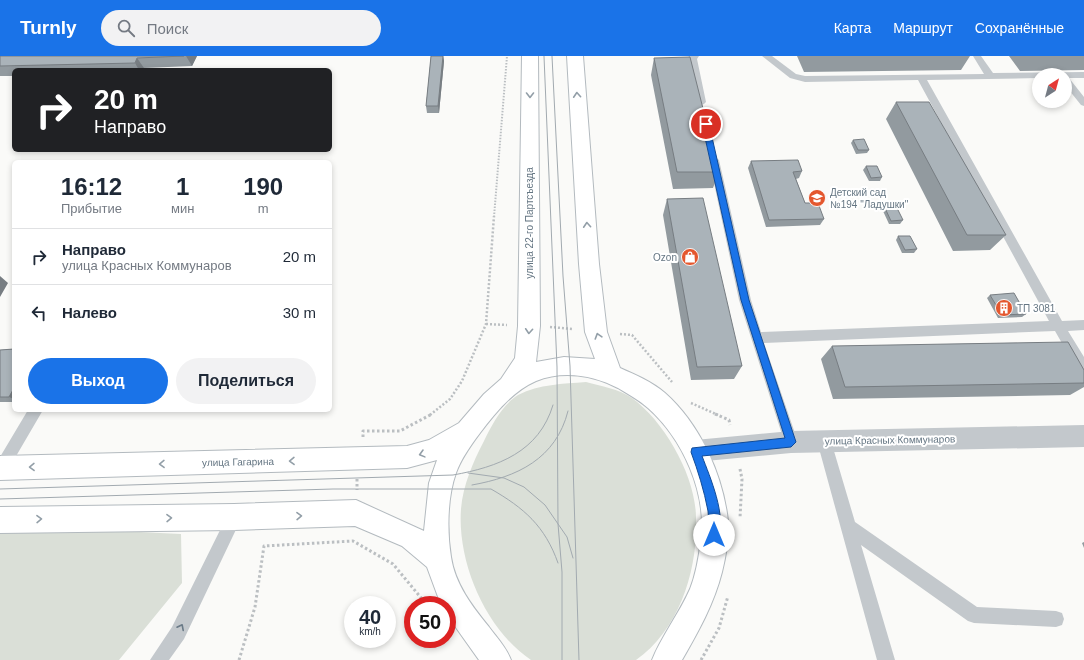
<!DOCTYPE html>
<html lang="ru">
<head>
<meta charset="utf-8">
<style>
	:root { --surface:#fff; --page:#f2f2f3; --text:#1f2937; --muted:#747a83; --line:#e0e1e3; --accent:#1a73e8 }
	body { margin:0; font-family:Helvetica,sans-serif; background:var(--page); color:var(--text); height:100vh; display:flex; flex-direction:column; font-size:15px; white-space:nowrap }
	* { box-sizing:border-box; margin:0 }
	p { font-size:13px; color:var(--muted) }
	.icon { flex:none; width:22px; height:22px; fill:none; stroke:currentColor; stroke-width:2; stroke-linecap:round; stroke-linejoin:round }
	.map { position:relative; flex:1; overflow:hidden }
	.panel { position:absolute; left:12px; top:104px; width:320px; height:252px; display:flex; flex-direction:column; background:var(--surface); border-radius:6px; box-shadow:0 2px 6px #0003 }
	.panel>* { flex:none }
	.banner { position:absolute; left:12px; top:12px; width:320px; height:84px; border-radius:6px; box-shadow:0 2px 6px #0003; background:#202124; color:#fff; overflow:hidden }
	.needle { width:26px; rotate:36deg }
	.controls { position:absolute; left:1032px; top:12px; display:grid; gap:8px }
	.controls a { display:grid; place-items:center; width:40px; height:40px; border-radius:50%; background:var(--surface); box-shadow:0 2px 6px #0003; font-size:20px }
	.speed { position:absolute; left:344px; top:540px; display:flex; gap:8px; font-size:20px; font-weight:700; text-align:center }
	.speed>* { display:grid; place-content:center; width:52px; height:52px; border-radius:50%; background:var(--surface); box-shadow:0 2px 6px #0003; line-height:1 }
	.speed small { font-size:10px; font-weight:400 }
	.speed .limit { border:6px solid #d22; background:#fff; color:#111 }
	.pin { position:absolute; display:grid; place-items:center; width:34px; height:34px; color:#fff; margin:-17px; border:2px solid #fff; border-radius:50%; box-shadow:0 1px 4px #0007 }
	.me { position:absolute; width:44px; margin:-22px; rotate:0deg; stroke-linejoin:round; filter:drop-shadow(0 0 3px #0008) }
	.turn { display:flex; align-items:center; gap:14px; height:84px; padding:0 16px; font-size:18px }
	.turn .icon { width:52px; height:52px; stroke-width:2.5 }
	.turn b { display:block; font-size:28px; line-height:34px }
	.eta { display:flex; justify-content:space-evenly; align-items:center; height:68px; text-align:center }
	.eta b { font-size:24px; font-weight:600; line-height:28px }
	.cta { display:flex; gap:8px; margin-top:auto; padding:8px 16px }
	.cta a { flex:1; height:46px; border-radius:24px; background:var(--accent); color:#fff; font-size:16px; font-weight:600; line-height:46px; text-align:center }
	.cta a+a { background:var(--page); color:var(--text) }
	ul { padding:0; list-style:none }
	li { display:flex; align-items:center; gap:12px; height:56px; padding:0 16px; border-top:1px solid var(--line) }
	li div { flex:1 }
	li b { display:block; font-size:15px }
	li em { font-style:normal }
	header { display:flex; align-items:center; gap:24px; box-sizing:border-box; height:56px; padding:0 20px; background:var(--accent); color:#fff }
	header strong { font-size:19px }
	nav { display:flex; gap:22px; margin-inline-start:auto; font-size:14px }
	.search { width:280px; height:36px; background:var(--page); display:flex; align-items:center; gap:10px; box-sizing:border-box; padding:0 14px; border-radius:22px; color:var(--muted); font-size:15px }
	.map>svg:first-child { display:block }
</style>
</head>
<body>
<header>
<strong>Turnly</strong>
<div class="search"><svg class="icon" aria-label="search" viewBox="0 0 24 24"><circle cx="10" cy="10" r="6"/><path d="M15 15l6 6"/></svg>Поиск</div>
<nav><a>Карта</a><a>Маршрут</a><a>Сохранённые</a></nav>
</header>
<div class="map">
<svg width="1084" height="604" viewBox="0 0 1084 604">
	<rect width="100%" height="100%" fill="#fafaf8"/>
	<path fill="#dadfd7" d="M586,326c15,4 33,7 46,16 33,24 64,79 64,120 2,51 -16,111 -60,142h-105c-45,-30 -74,-97 -70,-151 2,-24 12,-47 23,-68 7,-15 19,-37 34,-46 22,-11 44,-11 68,-13z
		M36,471l145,7 1,49 -63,77h-119v-129z"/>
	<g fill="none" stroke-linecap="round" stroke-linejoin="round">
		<g stroke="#b3babf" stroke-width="2">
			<path id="secondary" d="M522,0h16l2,270 -4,36 28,-5 31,2 -10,-27 -6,-68 -12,-208h16l16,208 8,68 13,36c16,7 32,14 45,25 35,31 58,82 63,128 1,17 -2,35 -6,51 -8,32 -24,60 -40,88h-30c10,-25 27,-46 38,-71 6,-15 9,-33 11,-50 6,-46 -18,-100 -53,-131 -9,-8 -20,-14 -30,-20 -25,-13 -55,-18 -82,-7 -23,10 -41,32 -56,52 -9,12 -19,26 -24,40 -9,25 -9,59 -5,84 4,27 21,49 38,70 8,11 17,20 22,33h-32l-32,-45v-10h-6l-14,-38 -25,-21 -47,-20 -121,4 -234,3v-26l234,-3 122,-4 68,31 5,-48 8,-23 -30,8 -407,12v-24l407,-10 22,-6 30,-17 25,-29 17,-15 14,-21 3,-32z"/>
		</g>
		<path stroke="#bbbfc2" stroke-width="2" stroke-dasharray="1.5 1.5" stroke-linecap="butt" d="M494,161l13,-161"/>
		<path stroke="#bbbfc2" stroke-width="2.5" stroke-dasharray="2 2" stroke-linecap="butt" d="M486,268l21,1
			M550,271l23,2
			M620,278l12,1 40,47
			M691,347l27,12
			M430,359l20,-16 12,-18 24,-57 8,-108"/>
		<path stroke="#bbbfc2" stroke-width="3" stroke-dasharray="2.5 2.5" stroke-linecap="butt" d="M715,358l14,6 1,5
			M363,381v-6h37l32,-17
			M740,413l2,10 -2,39
			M357,423v11
			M239,604l16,-53 9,-61 89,-5 40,23 34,41
			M701,604l18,-32 9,-32"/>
		<path fill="#c3c8cc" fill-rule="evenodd" d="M689,0h10l-2,3 9,43 -2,2 -3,1 -5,-3 -8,-44z
			M762,0h10l24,18 9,2 179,-2 -11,-18h8l12,17 91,-1v6h-15l15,19v9l-3,-1 -16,-20v-10h-26v3l-112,2 135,241 22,-1v10l-16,1 16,26v18l-5,-2 -24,-42 -291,12 34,99 -2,5 -5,2 -5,-2 -47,-147 -30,-140 1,-3 4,-1 5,4 32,140 10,32 288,-11 -131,-241 -113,2 -15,-4z
			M28,354h15l-38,65 -5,2v-20z
			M824,378l5,2 2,5 24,81 122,85 79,4 6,2 2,6 -2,6 -6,2 -82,-4 -6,-2 -107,-76 34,115h-18l-60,-219 2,-5z
			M234,453l5,3 3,5 -58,122 -15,21h-19l22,-33 57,-115z"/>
		<path fill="#c3c8cc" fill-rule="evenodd" d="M1084,369v22l-293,6 -96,9 -9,-3 -3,-8 3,-8 9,-3 96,-9z"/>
		<use href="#secondary" fill="#fff" fill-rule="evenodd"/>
		<path stroke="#a2aab0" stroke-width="1" d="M544,0l13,311 1,157 4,48v88
			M552,0l11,220 7,90 9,294
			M468,417l36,5 20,9 21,18 22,32 6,21
			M472,429c45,-8 84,-26 96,-74
			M0,433l453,-14c45,-8 86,-23 100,-70
			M0,443l333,-10h158c33,19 54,37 67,74"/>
	</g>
	<path fill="#929a9f" d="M0,0h197l-5,10 -48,2 -1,2h-129v6h-14z
		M431,0h12l1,5 -5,52h-12l-1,-7z
		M797,0h173l-9,14 -157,2z
		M1009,0h75v14l-64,1z
		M654,2l65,114 -6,16 -40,1 -22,-114z
		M896,46l110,133 -16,15 -37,1 -67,-132z
		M853,84l16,10 -2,3 -11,1 -5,-11z
		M751,105l51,10 -3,7 -3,1 9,24 19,16 -4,6 -54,2 -18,-59z
		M866,110l16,11 -2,4h-11l-6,-11z
		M667,143l75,167 -8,13 -43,1 -28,-165z
		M885,152l18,12 -3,4h-11l-6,-13z
		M898,180l19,13 -3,4h-12l-6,-13z
		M990,239l36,19 -4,3 -24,1 -11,-20z
		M832,290l252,24v17l-14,8 -237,4 -12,-40z
		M14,293v53h-14v-52z
		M1084,486v6l-2,-5z"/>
	<path fill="#777d82" d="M186,0h11l-5,10z
		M443,0l1,5 -5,52 -1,-7z
		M137,2l7,10 -1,2h-4l-4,-7z
		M0,220l8,7 -8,14z
		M14,332v11l-5,-2z"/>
	<path fill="#aab3b9" stroke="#777d82" d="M0,0h184l-47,2 -2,5 -135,3z
		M431,0h12l-5,50h-12z
		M690,1l29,115h-42l-23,-114z
		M896,46h33l77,133h-39z
		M864,83l5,11h-11l-5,-10z
		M798,104l4,11 -9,1 12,31h13l6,16 -55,1 -18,-59z
		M866,110h11l5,11 -11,1z
		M703,142l39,168 -45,1 -30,-168z
		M885,152h12l6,12 -12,1z
		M898,180h12l7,13 -12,1z
		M1014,237l12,21 -24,1 -12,-20z
		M1068,286l16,28v13l-239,4 -13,-41z
		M14,293v39l-5,9h-9v-47z"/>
	<defs><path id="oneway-chevron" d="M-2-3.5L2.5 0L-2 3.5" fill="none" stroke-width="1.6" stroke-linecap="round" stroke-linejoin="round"/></defs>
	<g stroke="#939fa8">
		<use href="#oneway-chevron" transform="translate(530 39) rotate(90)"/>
		<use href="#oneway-chevron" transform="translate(577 39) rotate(-94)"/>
		<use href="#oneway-chevron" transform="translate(587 169) rotate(-94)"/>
		<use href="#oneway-chevron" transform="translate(529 275) rotate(94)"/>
		<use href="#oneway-chevron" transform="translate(598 280) rotate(-107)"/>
		<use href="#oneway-chevron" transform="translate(422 398) rotate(165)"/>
		<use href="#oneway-chevron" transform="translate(292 405) rotate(179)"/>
		<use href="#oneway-chevron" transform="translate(162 408) rotate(179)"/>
		<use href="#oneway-chevron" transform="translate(32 411) rotate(179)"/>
		<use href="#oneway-chevron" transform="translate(299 460) rotate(-1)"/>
		<use href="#oneway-chevron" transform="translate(169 462) rotate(-1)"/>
		<use href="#oneway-chevron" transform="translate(39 463) rotate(-1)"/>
	</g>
	<use stroke="#6a7a87" href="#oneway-chevron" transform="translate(181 571) rotate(-63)"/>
	<path fill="#1a73e8" stroke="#114b97" d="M706,66l3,2 40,176 47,142 -5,5 -89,9c8,21 25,60 16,83l-4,1 -4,-1c-3,-7 -1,-20 -2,-28 -4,-21 -10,-40 -17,-59l1,-4 93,-10 -44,-138 -39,-176z"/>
	<defs>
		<g id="school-disc" transform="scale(0.9)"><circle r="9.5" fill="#e4572e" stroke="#fff"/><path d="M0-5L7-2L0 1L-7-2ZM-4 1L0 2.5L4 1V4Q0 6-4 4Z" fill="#fff"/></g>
		<g id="shop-disc" transform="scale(0.9)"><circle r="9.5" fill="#e4572e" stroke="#fff"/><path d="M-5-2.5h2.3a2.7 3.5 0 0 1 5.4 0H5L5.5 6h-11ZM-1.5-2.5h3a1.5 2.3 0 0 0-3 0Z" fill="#fff"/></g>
		<g id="building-disc" transform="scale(0.9)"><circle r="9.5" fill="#e4572e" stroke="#fff"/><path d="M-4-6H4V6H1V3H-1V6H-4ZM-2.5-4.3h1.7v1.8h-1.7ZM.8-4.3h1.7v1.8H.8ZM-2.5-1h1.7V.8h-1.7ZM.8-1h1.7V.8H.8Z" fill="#fff"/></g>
	</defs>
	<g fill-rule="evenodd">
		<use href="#school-disc" x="817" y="142"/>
		<use href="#shop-disc" x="690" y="201"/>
		<use href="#building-disc" x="1004" y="252"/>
	</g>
	<g text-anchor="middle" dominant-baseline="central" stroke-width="4" stroke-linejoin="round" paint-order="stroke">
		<g font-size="10" fill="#657683" stroke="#fff" text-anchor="start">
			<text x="830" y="136">Детский сад<tspan x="830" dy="12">№194 "Ладушки"</tspan></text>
			<text x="677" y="201" text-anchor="end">Ozon</text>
			<text x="1017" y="252">ТП 3081</text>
		</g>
		<g font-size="10" fill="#657683" stroke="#fff">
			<text transform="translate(529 167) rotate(-90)">улица 22-го Партсъезда</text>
			<text transform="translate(890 384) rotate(-1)">улица Красных Коммунаров</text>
			<text transform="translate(238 406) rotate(-1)">улица Гагарина</text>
		</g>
	</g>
</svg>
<div class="controls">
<a><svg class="needle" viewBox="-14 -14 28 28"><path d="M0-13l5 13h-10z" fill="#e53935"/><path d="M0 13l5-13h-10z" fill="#747a83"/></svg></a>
</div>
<div class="speed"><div>40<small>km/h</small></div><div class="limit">50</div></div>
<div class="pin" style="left:706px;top:68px;background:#d93025"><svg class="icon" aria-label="arrive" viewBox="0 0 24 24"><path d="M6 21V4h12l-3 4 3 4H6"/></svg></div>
<svg class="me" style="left:714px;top:479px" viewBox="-20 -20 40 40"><circle r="19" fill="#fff"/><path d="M0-13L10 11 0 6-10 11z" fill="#1a73e8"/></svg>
<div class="banner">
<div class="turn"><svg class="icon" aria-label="right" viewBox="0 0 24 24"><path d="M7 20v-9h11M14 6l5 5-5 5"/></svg><div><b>20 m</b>Направо</div></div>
</div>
<section class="panel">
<div class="eta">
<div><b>16:12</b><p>Прибытие</p></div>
<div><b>1</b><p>мин</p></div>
<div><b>190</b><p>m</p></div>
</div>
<ul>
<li><svg class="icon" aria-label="right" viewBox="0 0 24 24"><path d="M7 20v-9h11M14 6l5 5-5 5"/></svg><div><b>Направо</b><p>улица Красных Коммунаров</p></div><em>20 m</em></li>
<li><svg class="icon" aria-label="left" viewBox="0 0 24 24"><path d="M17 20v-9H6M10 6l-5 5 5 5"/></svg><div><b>Налево</b></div><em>30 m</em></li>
</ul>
<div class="cta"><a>Выход</a><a>Поделиться</a></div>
</section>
</div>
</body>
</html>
